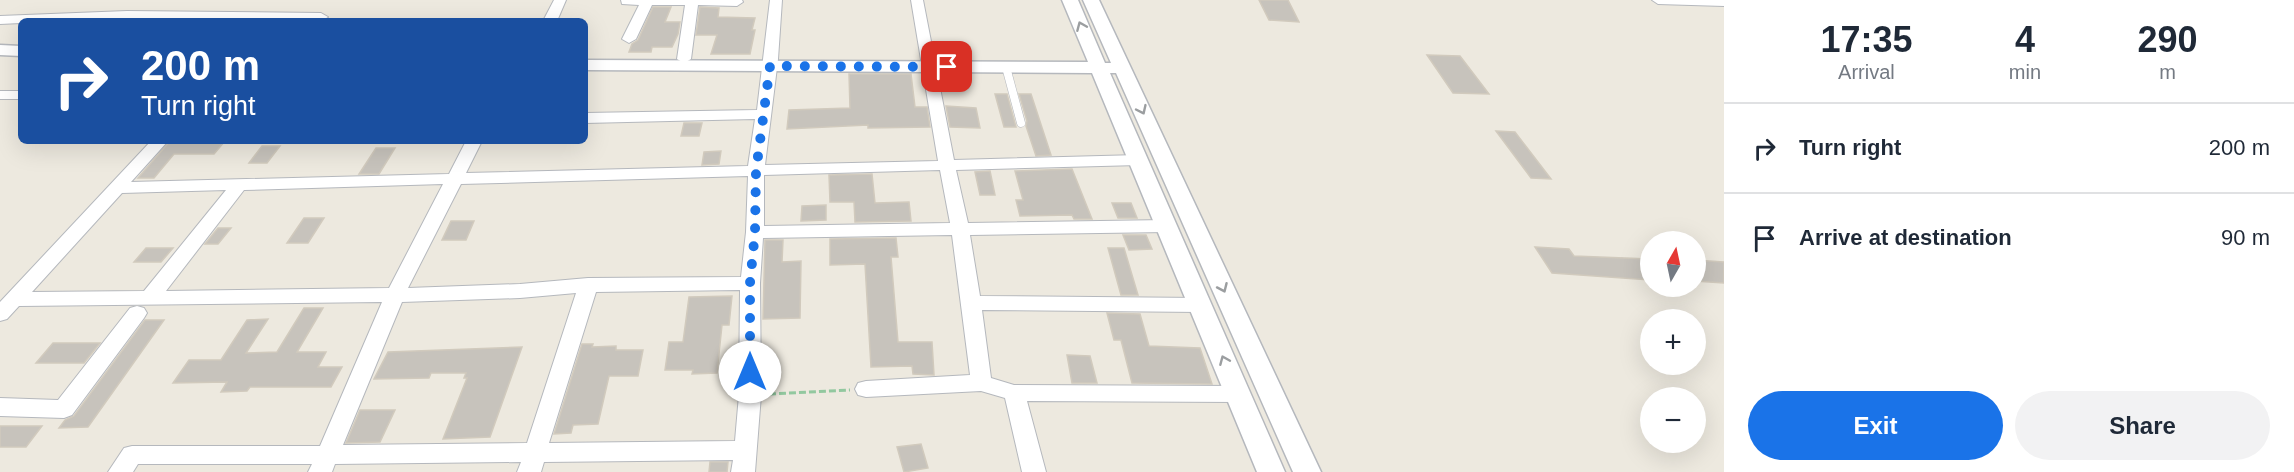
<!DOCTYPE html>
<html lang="en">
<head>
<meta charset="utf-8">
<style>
	:root { --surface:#fff; --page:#f2f2f3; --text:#1f2937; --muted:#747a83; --line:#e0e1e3; --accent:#1a73e8 }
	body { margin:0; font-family:Arial,sans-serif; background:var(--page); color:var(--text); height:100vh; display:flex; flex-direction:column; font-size:22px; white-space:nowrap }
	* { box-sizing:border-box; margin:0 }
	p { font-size:20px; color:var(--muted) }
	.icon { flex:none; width:33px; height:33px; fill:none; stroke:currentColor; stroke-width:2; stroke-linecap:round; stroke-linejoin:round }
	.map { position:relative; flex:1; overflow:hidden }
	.details { display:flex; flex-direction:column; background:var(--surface); width:570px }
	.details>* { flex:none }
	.banner { position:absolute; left:18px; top:18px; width:570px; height:126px; border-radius:9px; box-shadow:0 6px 24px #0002; background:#1a4fa0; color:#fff; overflow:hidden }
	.needle { width:39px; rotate:9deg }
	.controls { position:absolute; left:1640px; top:231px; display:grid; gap:12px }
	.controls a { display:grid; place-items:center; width:66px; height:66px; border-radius:50%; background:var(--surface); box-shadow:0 6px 24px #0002; font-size:30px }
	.pin { position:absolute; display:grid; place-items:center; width:51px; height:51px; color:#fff; margin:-26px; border-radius:12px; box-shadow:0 3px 9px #0006 }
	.me { position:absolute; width:66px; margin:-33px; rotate:0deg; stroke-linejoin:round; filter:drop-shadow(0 0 4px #0008) }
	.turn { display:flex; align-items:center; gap:21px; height:126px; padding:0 24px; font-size:27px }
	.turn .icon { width:78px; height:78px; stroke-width:2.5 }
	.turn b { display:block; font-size:42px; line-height:51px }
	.eta { display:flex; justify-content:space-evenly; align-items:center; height:102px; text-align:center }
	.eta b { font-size:36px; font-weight:700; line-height:42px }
	.action { display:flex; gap:12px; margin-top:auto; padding:12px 24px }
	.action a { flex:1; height:69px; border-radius:36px; background:var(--accent); color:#fff; font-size:24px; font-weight:700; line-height:69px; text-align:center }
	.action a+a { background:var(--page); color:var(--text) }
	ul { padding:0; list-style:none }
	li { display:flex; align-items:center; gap:18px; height:90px; padding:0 24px; border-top:2px solid var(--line) }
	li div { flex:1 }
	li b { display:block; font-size:22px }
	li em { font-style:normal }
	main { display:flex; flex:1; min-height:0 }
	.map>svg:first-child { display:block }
</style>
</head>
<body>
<main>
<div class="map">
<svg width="1724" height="472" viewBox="0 0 1724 472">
	<rect width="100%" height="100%" fill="#ede9df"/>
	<path fill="#c7c3bc" stroke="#d1cabd" stroke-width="1.5" d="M1259,0h29l11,22 -30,-2z
		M653,7h18l-6,15h15l-2,12 -6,13h-20l-1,5h-22l3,-8 6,-4z
		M700,7l19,1 -1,9 37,1 -3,12h3l-5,24h-39l6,-19h-21z
		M1427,55l33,1 29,38 -36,-1z
		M849,74h62l4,33h12l3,20 -62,1v-3l-81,4 2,-19 61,-2z
		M995,94h12l9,33h-12z
		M1019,94h12l20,61 -15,1 -10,-30 1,-5z
		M946,106l30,2 4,20 -30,-1z
		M684,123h18l-3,13h-18z
		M1496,131l19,1 36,47 -20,-1z
		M170,141h55l-11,13h-40l-20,24h-16z
		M262,146h18l-13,17h-18z
		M376,148h19l-16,26h-20z
		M721,151l-2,13 -17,1 2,-13z
		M1072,169l20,50h-18l-2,-4 -52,1 -4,-16h7l-8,-29z
		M990,171l5,24h-15l-5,-23z
		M872,174l3,29 34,-1 2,19 -56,1 -1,-20h-24l-1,-27z
		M1112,203h19l6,15h-19z
		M826,205v15l-25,1 1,-15z
		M304,218h20l-16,25h-21z
		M451,221h23l-8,19h-24z
		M218,228h13l-13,16h-13z
		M1123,235h23l6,14 -23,1z
		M896,238l2,19h-7l7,85h34l2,33 -21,-1 -1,-8 -41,1 -6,-103 -35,1v-26z
		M765,240h18l-1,22 19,-1 -1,57 -37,1z
		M1535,247l34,2 5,7 76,3v21l-98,-7z
		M146,248h27l-12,14h-27z
		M1108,248h16l14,47h-17z
		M1695,260l29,2v21l-29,-2z
		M732,296l-3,29h-7l-5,48 -25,1 1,-4h-28l4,-28h14l6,-45z
		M304,308h19l-26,44h29l-8,15h24l-11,20h-81l-3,4 -26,1 6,-10 -54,1 16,-23h32l26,-40 21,-1 -22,34 31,-1z
		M1107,313l33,1 9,32 51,2 12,36 -80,-1 -11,-43h-7z
		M145,320h19l-76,107 -29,1 6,-8 9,-4z
		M53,343h47l-16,20h-48z
		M582,344h11l-1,3 24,-1v4h27l-5,26h-29l-11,48 -25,1 -2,8 -17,1z
		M522,347l-32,90 -47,2 24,-61h-3l2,-5h-35l-2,5 -55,1 14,-27z
		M1067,355l23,1 7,27h-25z
		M360,410h35l-15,32 -34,1z
		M0,426h42l-16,21h-26z
		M921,444l7,24 -24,4 -7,-25z
		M710,462h18l-1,10h-18z"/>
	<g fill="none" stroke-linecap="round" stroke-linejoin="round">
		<g stroke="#b5b8bd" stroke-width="9">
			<path id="service" d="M1006,67l15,56"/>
		</g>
		<g stroke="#b5b8bd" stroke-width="2">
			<path id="minor" d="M554,0h12l-9,21h-14z
				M621,0h121l1,2 -6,4 -39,-1 -7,54 -7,4 -7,-4 8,-54h-33l-16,34 -7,4 -7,-4 17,-34 -17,-1z
				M770,0h12l-4,59 -13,106 173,-4 -27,-161h12l31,160 185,-5 8,5 -8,5 -183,5 12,53 199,-3 6,2 3,4 -3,4 -6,2 -197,3 10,61 220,2 7,2 3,5 -3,5 -7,2 -218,-2 9,68 23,7 224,1 8,2 3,6 -3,6 -8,2 -211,-1 19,71h-24l-17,-74 -24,-7 -115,6 -8,-2 -3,-6 3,-6 8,-2 104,-6 -18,-140 -189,3 -3,45 1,112 -6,77h-24l2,-12 -189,2 -3,10h-24l4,-10 -186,2 -3,8h-24l4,-8h-174l-5,8h-25l16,-24 8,-2h188l62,-144 -363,4 -12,13 -7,2v-19l151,-161h17l-37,41 318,-8 17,-33h16l-16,32 282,-7 7,-47 -170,4v-10l172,-3zM940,170l10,53 -186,3v-51zM748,176l-2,56 -5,45 -153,1 -68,6 -112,4 53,-104zM443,184l-54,104 -223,3 78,-101zM226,190l-82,101 -112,1 90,-99zM740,290l-1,105 -4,46 -186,2 47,-151zM576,293l-49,150 -184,2 59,-143 118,-4z
				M1652,0h72v6l-66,-2z
				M127,11l194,2 7,4 -7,4 -194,-2 -106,2v2l-21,1v-8z
				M0,91h21v8h-21z
				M137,306l7,2 3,5 -3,5 -72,97 -8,3 -64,-2v-18l58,2 72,-92z"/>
		</g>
		<g stroke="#b5b8bd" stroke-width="3">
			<path id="tertiary" d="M1062,0h16l27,63h6l-28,-63h16l222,472h-28l-177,-399h-6l175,399h-28l-165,-399 -507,-3v-10l503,2z
				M0,45l21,1v10l-21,-1z"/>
		</g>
		<path stroke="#92c89f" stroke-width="3" stroke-dasharray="7 3" stroke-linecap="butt" d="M769,394l81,-4"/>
		<use href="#service" stroke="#fff" stroke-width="8"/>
		<use href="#minor" fill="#fff" fill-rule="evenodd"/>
		<use href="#tertiary" fill="#fff" fill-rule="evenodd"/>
	</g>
	<defs><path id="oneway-chevron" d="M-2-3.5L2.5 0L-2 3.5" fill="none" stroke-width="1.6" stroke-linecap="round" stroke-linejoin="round" transform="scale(1.5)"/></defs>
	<g stroke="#9b9ea0">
		<use href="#oneway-chevron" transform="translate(1081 26) rotate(-113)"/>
		<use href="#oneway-chevron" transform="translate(1142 110) rotate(65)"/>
		<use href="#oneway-chevron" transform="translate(1223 288) rotate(66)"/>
		<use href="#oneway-chevron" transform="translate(1224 360) rotate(-113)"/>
	</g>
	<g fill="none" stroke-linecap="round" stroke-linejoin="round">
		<path stroke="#1a73e8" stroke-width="10" stroke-dasharray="0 18" d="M750,372v-89l5,-51 1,-61 14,-105 177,1"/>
	</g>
</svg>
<div class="controls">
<a><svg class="needle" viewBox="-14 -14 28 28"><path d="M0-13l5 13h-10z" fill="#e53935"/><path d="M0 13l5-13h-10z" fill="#747a83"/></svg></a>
<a>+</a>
<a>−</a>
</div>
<div class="pin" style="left:947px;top:67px;background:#d93025"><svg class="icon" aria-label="arrive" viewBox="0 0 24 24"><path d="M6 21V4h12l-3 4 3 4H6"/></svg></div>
<svg class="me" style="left:750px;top:372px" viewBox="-20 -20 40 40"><circle r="19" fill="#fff"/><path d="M0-13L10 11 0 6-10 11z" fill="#1a73e8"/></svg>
<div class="banner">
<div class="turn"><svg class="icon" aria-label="right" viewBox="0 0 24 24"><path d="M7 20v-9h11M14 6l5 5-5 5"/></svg><div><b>200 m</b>Turn right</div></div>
</div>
</div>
<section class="details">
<div class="eta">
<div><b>17:35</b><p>Arrival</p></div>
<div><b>4</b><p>min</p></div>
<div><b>290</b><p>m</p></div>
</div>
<ul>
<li><svg class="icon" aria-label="right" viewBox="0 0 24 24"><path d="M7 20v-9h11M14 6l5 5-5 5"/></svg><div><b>Turn right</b></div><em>200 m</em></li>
<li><svg class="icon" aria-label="arrive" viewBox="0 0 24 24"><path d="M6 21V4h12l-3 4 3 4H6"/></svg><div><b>Arrive at destination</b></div><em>90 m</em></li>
</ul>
<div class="action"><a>Exit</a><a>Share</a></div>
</section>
</main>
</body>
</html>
